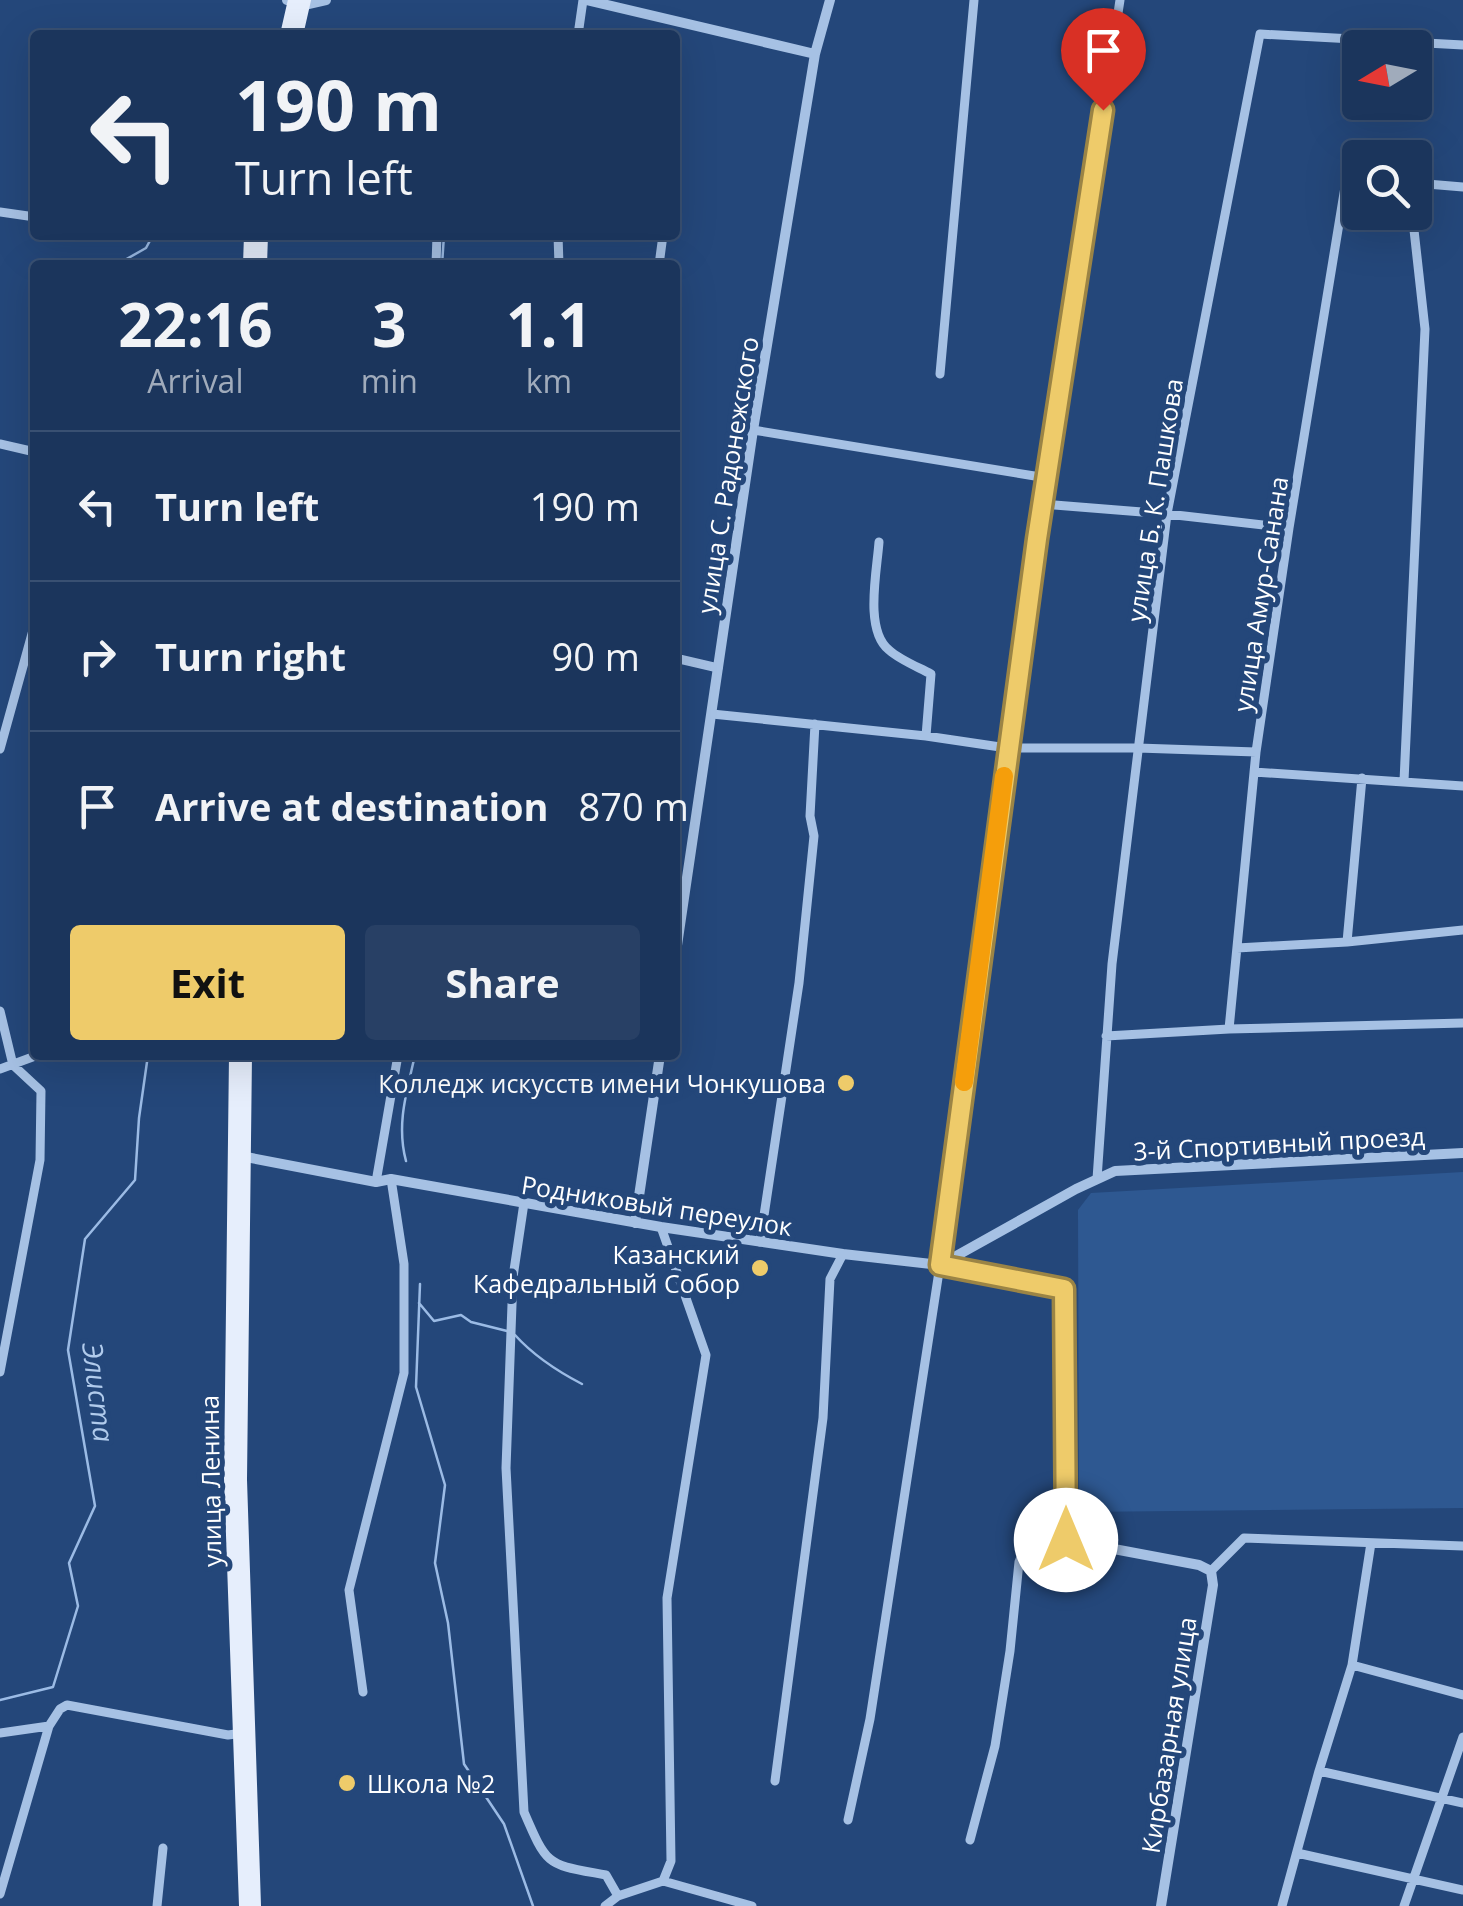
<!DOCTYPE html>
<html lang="en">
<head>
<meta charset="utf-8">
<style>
	:root { --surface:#1b355c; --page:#284065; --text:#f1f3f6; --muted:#a0abbb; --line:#395072; --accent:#eecb6a }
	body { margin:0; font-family:"Open Sans",sans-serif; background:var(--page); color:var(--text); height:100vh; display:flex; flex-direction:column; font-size:38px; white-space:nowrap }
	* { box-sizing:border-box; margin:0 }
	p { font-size:32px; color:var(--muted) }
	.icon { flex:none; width:55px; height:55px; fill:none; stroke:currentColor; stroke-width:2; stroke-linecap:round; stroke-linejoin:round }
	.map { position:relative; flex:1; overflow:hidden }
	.drawer { position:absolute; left:30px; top:260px; width:650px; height:800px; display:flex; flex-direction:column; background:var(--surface); border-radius:10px; box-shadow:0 10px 40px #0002,0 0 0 2px var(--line) }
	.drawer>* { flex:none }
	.top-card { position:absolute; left:30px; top:30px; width:650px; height:210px; border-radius:10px; box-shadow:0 10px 40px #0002,0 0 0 2px var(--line); background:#1b355c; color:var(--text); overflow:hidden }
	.needle { width:65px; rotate:260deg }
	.tools { position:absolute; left:1342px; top:30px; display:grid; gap:20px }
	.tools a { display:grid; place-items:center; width:90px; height:90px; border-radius:10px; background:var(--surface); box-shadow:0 10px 40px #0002,0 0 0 2px var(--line); font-size:50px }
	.pin { position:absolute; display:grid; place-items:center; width:85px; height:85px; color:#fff; margin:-102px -42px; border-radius:50% 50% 50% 0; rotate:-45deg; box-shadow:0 0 10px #0007 }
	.pin .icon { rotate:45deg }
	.me { position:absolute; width:110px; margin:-55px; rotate:0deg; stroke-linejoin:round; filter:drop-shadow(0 0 8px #0008) }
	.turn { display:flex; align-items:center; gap:35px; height:210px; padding:0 40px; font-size:45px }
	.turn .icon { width:130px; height:130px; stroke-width:2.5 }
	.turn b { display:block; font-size:70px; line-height:85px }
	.eta { display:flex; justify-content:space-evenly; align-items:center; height:170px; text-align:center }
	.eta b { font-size:60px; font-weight:700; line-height:70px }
	.cta { display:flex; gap:20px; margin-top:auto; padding:20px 40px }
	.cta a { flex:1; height:115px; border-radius:10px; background:var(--accent); color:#111; font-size:40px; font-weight:700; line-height:115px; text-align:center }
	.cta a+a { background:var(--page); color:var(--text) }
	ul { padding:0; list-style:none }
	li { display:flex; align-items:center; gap:30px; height:150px; padding:0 40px; border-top:2px solid var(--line) }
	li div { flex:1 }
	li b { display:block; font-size:38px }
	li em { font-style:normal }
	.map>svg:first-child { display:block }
</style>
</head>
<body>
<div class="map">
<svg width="1463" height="1906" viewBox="0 0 1463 1906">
	<rect width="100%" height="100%" fill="#24477a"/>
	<path fill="#2e5891" d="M1463,1172v336l-384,4 -1,-302 13,-17z"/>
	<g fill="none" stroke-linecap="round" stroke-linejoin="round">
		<path stroke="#9bbbe5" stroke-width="2.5" d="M116,265l30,-17 7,-13
			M442,265l2,-30
			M406,1161c-10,-37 1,-70 9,-106
			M420,1284l-4,103 29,98 -10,78 13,60 16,141 40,60 29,82
			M419,1303l15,18 27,-6 10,7 36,9
			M515,1335c18,20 42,36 67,49
			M0,1700l53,-13 25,-81 -9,-43 26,-57 -27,-156 17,-111 50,-59 4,-62 9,-63"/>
		<path stroke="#a6c1e4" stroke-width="9" d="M578,35l5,-35
			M1415,183l48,4
			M0,212l35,5
			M558,235l1,30
			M436,265l1,-30
			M659,265l4,-30
			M940,374l34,-374
			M753,430l294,48
			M0,444l35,8
			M1042,504l125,10 122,14
			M879,542c-2,29 -15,88 10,108 11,10 29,17 42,24l-5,62
			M675,658l43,10
			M712,714l214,22 81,12h131l118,4
			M0,749l35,-126
			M1254,772l209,14
			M1404,781l21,-452 -13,-117
			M1347,942l15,-164
			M1237,948l110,-6 116,-12
			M0,1011l13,54 28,26 -1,69 -40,212
			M1229,1029l27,-277 33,-224 57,-347h14
			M1106,1036l123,-7 234,-6
			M0,1069l38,-14
			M1097,1179l15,-215 55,-450 93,-480 203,11
			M376,1182l22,-127
			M524,1203l-11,74 -7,191 18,344c24,56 23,52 82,63l12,21
			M661,1227l45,128 -39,243 4,263 -8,20
			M760,1242l39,-259 15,-147 -4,-20 5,-92
			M1211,1571l33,-33 219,8
			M1352,1665l111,30
			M363,1692l-14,-102 55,-217v-109l-13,-85
			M0,1733l49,-7 11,-17 7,-4 161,30 15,-2
			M1319,1771l144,32
			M775,1781l48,-363 7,-139 13,-25
			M848,1820l22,-101 70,-454 102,-761 78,-504
			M970,1840l25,-94 15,-95 9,-89 4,-10 13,-14 30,2
			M1297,1853l166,37
			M0,1894l49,-168
			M157,1906l6,-58
			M605,1906l13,-10 45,-15 89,25
			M1282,1906l37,-135 33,-106 19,-122
			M1404,1906l59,-169"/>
		<path stroke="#a6c1e4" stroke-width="10" d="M287,0l17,5 22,-5
			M586,0l229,54
			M675,959l78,-529 62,-376 15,-54
			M246,1157l130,25 15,-3 270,48 182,27 97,11 124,24 2,251 133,25 12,6 2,14 -52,321
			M635,1223l25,-168
			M940,1265l136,-76 39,-18 348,-18"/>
		<path stroke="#e6eefc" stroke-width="12" d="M286,35l8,-35
			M297,35l8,-35
			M249,265l1,-30
			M261,265l1,-30
			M235,1055l-5,423 15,428
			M246,1055l-5,425 14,426"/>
	</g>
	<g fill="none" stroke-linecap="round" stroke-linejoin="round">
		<g stroke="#9b8445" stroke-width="25">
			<path id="route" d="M1066,1540l-2,-251 -124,-24 97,-726 66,-429"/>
		</g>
		<use href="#route" stroke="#eecb6a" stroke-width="18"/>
		<path stroke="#f59e0b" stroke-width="18" d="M964,1082l40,-306"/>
	</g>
	<g fill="#eecb6a" stroke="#24477a" stroke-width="4">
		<circle cx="846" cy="1083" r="10"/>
		<circle cx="760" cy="1268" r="10"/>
		<circle cx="347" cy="1783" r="10"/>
	</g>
	<g text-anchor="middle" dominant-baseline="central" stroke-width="10" stroke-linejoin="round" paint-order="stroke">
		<g font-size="25" fill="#fff" stroke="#24477a">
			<text transform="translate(727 475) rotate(-81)">улица С. Радонежского</text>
			<text transform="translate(1154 500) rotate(-81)">улица Б. К. Пашкова</text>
			<text transform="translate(1260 594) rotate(-81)">улица Амур-Санана</text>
			<text transform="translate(1279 1143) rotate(-3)">3-й Спортивный проезд</text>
			<text transform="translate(657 1205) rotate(9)">Родниковый переулок</text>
			<text transform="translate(210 1481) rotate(-91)">улица Ленина</text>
			<text transform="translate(1168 1735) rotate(-81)">Кирбазарная улица</text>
		</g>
		<g font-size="25" fill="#fff" stroke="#24477a" text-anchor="end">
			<text x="826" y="1083">Колледж искусств имени Чонкушова</text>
			<text x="740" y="1254">Казанский<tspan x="740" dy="29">Кафедральный Собор</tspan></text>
			<text x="367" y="1783" text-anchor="start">Школа №2</text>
		</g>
		<g font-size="28" font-style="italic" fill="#b1cbec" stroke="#24477a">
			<text transform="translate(99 1392) rotate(83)">Элиста</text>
		</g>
	</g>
</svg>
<div class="tools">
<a><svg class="needle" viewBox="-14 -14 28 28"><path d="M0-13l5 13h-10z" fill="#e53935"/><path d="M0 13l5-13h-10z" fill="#a0abbb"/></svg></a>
<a><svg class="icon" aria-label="search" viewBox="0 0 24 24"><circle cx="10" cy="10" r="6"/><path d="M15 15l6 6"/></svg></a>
</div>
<div class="pin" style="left:1103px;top:110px;background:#d93025"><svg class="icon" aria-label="arrive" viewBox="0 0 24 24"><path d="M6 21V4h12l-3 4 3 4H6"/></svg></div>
<svg class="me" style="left:1066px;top:1540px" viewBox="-20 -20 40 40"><circle r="19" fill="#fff"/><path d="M0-13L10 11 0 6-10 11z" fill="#eecb6a"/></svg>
<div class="top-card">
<div class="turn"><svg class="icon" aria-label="left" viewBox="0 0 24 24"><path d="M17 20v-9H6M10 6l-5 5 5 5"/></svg><div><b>190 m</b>Turn left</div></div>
</div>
<section class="drawer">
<div class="eta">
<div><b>22:16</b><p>Arrival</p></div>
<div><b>3</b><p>min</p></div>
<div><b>1.1</b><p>km</p></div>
</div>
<ul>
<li><svg class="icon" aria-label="left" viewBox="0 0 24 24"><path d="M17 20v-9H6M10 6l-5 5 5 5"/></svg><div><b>Turn left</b></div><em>190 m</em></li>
<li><svg class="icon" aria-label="right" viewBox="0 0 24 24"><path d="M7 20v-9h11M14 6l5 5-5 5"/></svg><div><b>Turn right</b></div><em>90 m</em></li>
<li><svg class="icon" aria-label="arrive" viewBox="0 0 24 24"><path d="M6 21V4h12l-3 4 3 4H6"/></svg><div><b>Arrive at destination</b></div><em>870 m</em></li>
</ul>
<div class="cta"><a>Exit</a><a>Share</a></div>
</section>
</div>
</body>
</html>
